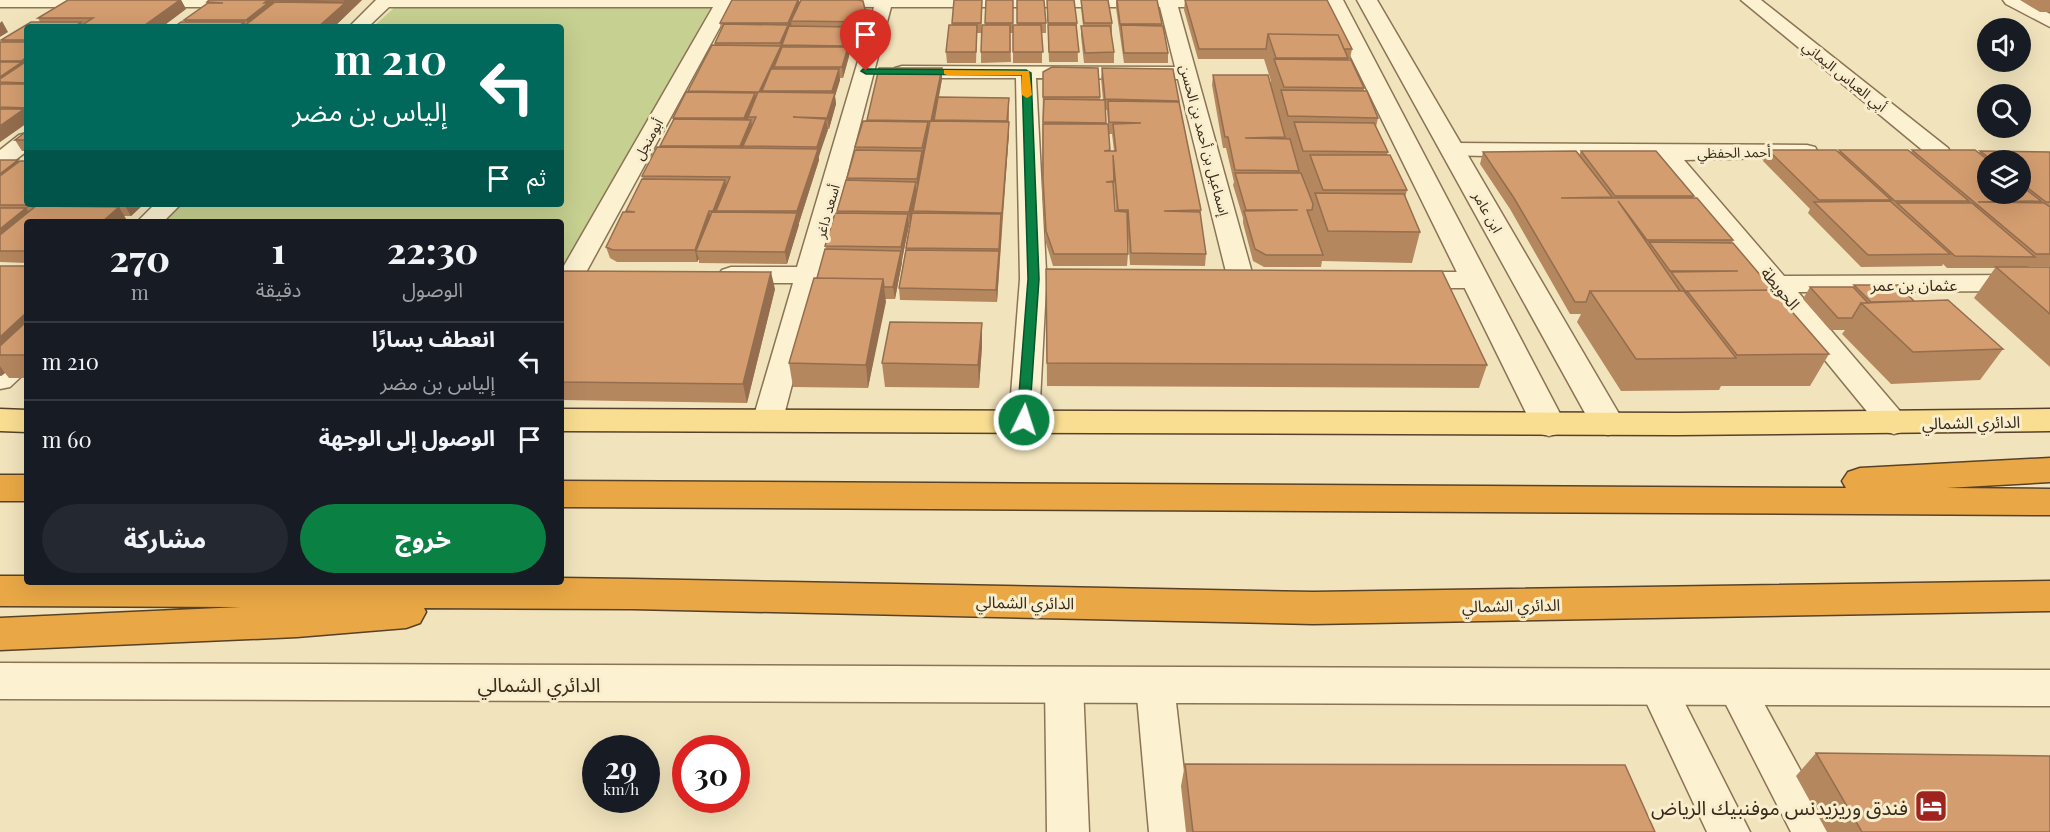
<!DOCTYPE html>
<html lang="ar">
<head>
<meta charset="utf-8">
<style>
	:root { --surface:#171b24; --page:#242831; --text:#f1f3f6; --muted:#9ea1a6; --line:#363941; --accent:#0b8043 }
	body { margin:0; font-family:"Playfair Display","Noto Sans Arabic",serif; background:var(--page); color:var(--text); direction:rtl; height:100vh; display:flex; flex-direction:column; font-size:22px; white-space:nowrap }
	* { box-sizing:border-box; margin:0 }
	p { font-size:20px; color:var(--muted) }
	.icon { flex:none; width:33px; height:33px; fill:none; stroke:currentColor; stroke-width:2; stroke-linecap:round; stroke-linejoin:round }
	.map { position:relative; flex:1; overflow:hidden; direction:ltr }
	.details { position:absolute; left:24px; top:219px; width:540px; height:366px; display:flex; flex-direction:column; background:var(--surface); border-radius:6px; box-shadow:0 6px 24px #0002; direction:rtl }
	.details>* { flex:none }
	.banner { position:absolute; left:24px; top:24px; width:540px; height:183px; border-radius:6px; box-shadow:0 6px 24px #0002; direction:rtl; background:#00695c; color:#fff; overflow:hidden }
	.tools { position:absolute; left:1977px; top:18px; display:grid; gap:12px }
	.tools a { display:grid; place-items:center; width:54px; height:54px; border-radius:50%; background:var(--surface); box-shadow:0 6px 24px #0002; font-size:30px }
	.speed { position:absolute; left:582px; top:735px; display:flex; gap:12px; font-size:30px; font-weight:700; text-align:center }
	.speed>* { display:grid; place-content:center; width:78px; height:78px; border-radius:50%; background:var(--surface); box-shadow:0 6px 24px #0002; line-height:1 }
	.speed small { font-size:15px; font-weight:400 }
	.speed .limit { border:9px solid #d22; background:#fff; color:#111 }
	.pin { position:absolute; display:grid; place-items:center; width:51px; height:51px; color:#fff; margin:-62px -26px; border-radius:50% 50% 50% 0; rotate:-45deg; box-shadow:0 0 6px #0007 }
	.pin .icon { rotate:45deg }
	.me { position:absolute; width:66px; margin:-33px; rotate:4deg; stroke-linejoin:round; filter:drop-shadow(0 0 4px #0008) }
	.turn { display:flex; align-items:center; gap:21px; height:126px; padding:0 18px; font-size:27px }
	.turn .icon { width:78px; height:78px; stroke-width:2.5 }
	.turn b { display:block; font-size:42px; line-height:51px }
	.then { display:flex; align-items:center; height:57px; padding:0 18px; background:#0003; gap:12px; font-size:22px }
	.eta { display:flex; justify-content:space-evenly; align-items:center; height:102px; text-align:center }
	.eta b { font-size:36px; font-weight:800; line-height:42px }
	.button { display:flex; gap:12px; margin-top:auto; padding:12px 18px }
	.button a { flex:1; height:69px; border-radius:36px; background:var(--accent); color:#fff; font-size:24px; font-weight:800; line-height:69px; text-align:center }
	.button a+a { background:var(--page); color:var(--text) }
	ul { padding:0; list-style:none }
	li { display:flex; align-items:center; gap:18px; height:78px; padding:0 18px; border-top:2px solid var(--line) }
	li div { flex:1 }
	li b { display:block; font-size:22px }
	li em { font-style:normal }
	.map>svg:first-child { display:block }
</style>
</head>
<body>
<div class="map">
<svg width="2050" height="832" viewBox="0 0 2050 832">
	<rect width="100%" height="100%" fill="#f1e4bd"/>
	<path fill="#c6d090" d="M397,5l314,2 -147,264h-3v-49h-400l20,-18h380v-177h-188z"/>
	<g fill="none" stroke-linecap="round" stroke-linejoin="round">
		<g stroke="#8b7455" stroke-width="3">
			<path id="minor" d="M0,0h220l2,2 -3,4 -6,1h-213z
				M376,0h402l2,2 -3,4 -6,1h-40l-147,269 -4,5 -9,3 -9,-3 -1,-10 152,-264h-324l-21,20h-19z
				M815,0h416l-1,6 -6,1h-46l76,273 -4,6 -9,2 -9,-2 -4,-6 -50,-201 -142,-1 10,193h41l9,3 4,5 -4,5 -9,3h-41l-7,133 -4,7 -11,3 -11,-3 -4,-7 11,-141 -4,-201h-114l-7,-2 -3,-4 3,-4 7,-2 273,1 -15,-60h-269l-108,412 -4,7 -11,3 -11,-3 -4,-7 40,-136h-62l-9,-3 -4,-5 4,-5 9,-3h66l77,-260h-52l-6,-1z
				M1741,0h20l187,148 3,5 -3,5 -8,2 -8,-2z
				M2003,0h22l25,14v13l-44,-23z
				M27,133v18l-18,14 -9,1v-16l19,-15z
				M1453,143l354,2 8,2 3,5 -3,5 -131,3 100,116 266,-1v16l-252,1 107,125 4,7 -4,7 -11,3 -11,-3 -222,-271 -216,-5 -3,-5 3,-5z
				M155,204h26l-18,18h-26z
				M1405,272h71l9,2 4,6 -4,6 -9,2h-71l-9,-2 -4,-6 4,-6z
				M27,346v25l-17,16 -10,2v-25l17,-15z
				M1064,668l13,5 6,11 6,148h-42l-2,-148 6,-11z
				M1155,669l13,5 6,11 17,147h-42l-13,-147 6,-11z
				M1658,671l13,5 79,156h-43l-68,-145 6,-11z
				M1736,671l13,5 85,156h-43l-74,-145 6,-11z"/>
		</g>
		<g stroke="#8b7455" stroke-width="3">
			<path id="tertiary" d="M1323,0h20l223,425 -5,8 -12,3 -12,-3 -5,-8z
				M1357,0h20l248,424 -5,8 -12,3 -12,-3 -5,-8z
				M0,663l2050,7v36l-2050,-7z"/>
		</g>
		<g stroke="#58412a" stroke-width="3">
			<path id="primary" d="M0,409l27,1v22l-27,-1z
				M561,409l1117,4 372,-4v22l-372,4 -1117,-4z"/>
		</g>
		<g stroke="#58412a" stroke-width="3">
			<path id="motorway" d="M2050,458v24l-104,6 104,1v26l-1489,-8v-26l1285,7 -4,-7 6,-9 12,-4z
				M0,475h27v26h-27z
				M0,576h27v6h534v-4l71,1 681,13 737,-11v30l-737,13 -681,-15 -208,-1 2,4 -6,11 -14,5 -109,9 -297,13v-32l241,-11 -241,-1z"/>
		</g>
		<use href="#minor" fill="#fcf1d1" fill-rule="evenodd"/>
		<use href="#tertiary" fill="#fcf1d1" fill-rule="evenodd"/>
		<use href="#primary" fill="#f9dd91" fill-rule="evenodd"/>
		<use href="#motorway" fill="#e9a845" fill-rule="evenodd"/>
	</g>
	<path fill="#b5875f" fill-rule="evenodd" d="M68,0h113l5,9 -24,18h-135v96l-27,19v-100h2l-1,-2 30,-18h9l-2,-4z
		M362,0l-28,27h-160l11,-5 -1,-2 24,-17 -1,-1z
		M732,0h67l1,2 68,20 1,11 -16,-1 1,5 -5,17v3l-6,21h-3v2l-5,16 1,8 -7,25h-2l-8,27v4l-20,63 -12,41 -88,-1v-4l-2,3h-80l-7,-4 -4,-11 37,-68 -1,-3 18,-29v-1l13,-26v-2l15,-26v-1l27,-46v-2l6,-13 -1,-7z
		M986,0h27v25h4v-25l29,23v10h-4v30h-29v-30h-3l1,29 -30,1v-11l4,-27z
		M1047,0l30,23 1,39h-29z
		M1081,0l31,23v10h-1l3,19v11h-30l-3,-27v-10h2l-2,-18z
		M1116,0l46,24 6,29v10h-44l-8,-55z
		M1185,0l167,49 -2,10h-2v1l16,28v3l14,27 -2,9 12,25 -1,3 20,35 -2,8 15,34 -8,31 -90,-2 -1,6h-57l-11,-6 -10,-38v-5l-10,-33 1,-3 -8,-34h-3l-11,-63 1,-10 57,9 1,-3 -7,-22h-66l-14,-49z
		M2020,0h30v12h-10z
		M982,8l-1,25h-4l-1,30h-29l-1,-11 6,-29z
		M1102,68l77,33 22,109 -1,5 6,39 -1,12 -75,-1 -3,-43 1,32 -1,12h-74l-7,-23 -4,-53 1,-118 57,25v3h3l-2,-22zM1105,110h2l1,14h-2zM1109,134h3l2,17h-4zM1114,181l2,30h-1z
		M942,79l-3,18 70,1v35l-12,169 -97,-2 -1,-12 11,-64h-1l-14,75h-10l-17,89 -75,-1 -4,-24 37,-114 -1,-3 23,-66 -1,-2 9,-28 -1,-3 12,-27z
		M27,131v20h-5l-7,-11z
		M1768,150l143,3 1,-3 67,3 1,-2 70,1v114h-21l-1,1h22v100l-76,-69 21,-30h-48l-4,-4 -1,2 -81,1 -53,-54 2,-4 -47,-48zM1988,160h32v34z
		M1581,151l113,45 -1,2 40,42 -1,3 97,111 -19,32h-89l-2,4 -98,1 -44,-69 4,-8h-11l-60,-105 -30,-45 3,-12 96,3z
		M0,160l19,1 125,43 -13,12h-7l2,3 -99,3v41l-27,-1z
		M0,266h27v112h-18l-4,-5 -4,3h-1z
		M1046,269l441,96 -8,23 -432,-2z
		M561,271l214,18 -28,114 -186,-3z
		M1854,285l60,16 89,48 -23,31 -89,4 -49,-50 3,-4h-15l-27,-31 7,-12h43z
		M982,346l-3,42 -94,-1 -3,-24z
		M1816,753l234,79h-223l-31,-56z
		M1185,764l470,68h-469l-5,-46z"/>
	<path fill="#946e4e" d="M180,0h1l5,9 -24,18h-20z
		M268,0h17l-12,1 3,6 -27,20 -3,-7z
		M347,0h15l-28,27h-16l27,-24 -1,-1z
		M798,0h1l1,8 -9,13 1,8 -2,5 -2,-11z
		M2,21l6,11 -8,5v-14z
		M81,22l2,5h-9z
		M244,22l3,5h-9z
		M788,25l1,10 -7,10 1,7 -9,15 1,5 -13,19 1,6 -4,-5 22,-46 -1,-3z
		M853,27l1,10 -11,41 -1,-11z
		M27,57v17l-27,8v-5l22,-14 -1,-2z
		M942,68v11l-10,53 -1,-11z
		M839,69l1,11 -5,16 1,8 -7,25 -2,-11 6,-20 -1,-7z
		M755,93l2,11 -9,13 1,5 -3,8 -2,-12z
		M24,109l3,4v10l-27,19v-16z
		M826,119l2,11 -9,26v4l-20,63 -2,-12 20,-60v-4z
		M751,120l2,11 -10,15 1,6 -2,6 -2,-12z
		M928,122v11l-11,57v-11z
		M1009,122v11l-7,91v-11z
		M18,160l8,12 -26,19v-17z
		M725,180l3,12 -12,19 2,5 -3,7 -2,-12z
		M916,182v11l-6,31 -1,-12z
		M32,204h22h-17l6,9 -5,4 -8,-12z
		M124,204h20l-13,12z
		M119,207l7,12 -4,3h-20z
		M26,208l8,12 -34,28v-19z
		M709,211l3,12 -16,28 3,8 -2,3 -2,-12z
		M797,213l2,12 -12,39 -2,-12z
		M908,214l1,12 -7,33 -1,-12z
		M1001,214l1,12 -5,76 -1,-12z
		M901,251l1,12 -7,36 -2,-12z
		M771,272l4,17 -28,114 -4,-19z
		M883,279l3,23 -18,86 -2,-23z
		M27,312v39l-27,4v-18z
		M982,323v23l-3,42 -1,-23z
		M0,366l5,7 -4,3 -1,-1z"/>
	<path fill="#d39d6f" stroke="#946e4e" stroke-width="1.5" d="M68,0h112l-38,27h-63l14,-9h-55z
		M209,0h59l-4,3h4l-22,17h-62l24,-17h15l-16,-1z
		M275,0h72l-3,2 -71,-1z
		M732,0h66l-10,23h-68z
		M801,0h57l5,1 5,21 -77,-1z
		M954,0h28l-1,23h-29z
		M986,0h27v23h-28z
		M1017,0h27l2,23h-29z
		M1047,0h27l3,23h-29z
		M1081,0h27l4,23h-28z
		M1117,0h40l5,24h-42z
		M1185,0h142l25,49h-8l-6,-14 -70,-1 -2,15h-67z
		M275,2l70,1 -27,24h-75z
		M31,22h50l-7,5h-47v13h-26z
		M181,22h63l-6,5h-64z
		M724,24l64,1 -8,18h-65z
		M949,25h28l-1,27h-30z
		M982,25h28v27h-29z
		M1013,25h28l2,27h-30z
		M1048,25h28l3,27h-30z
		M1121,25l42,1 5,27h-44z
		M789,26l64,1 -6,19 -65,-1z
		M1081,26h29l4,26 -29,1z
		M1268,34l70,1 10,23h-72z
		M0,42h27v15l-6,4h-21z
		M712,45l69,1 -22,46 -71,-1z
		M782,47h66l-6,20h-68z
		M1274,59l77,1 13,28 -80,-1z
		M27,61v22l-27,-1v-3z
		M0,62h22l-22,15z
		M1052,67l46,1 2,29h-57v-25z
		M879,68h63l-11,53 -64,-1z
		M1102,68l71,1 6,32 -74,-2z
		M771,69h68l-7,22h-70z
		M1213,75h55l17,62 -40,1 45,1 9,32 -64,-1 -7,-33h-3z
		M0,84h27v24l-27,-1z
		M1281,90l86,1 11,27 -90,-2z
		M686,92l69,1 -11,25h-71z
		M758,92l77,1 -8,25 -34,-1 33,2 -9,28 -74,-1 13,-29h-8z
		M938,97l71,1 -2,23 -73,-1z
		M1044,99l61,1 1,23 -63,-1z
		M1108,101l71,1 22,108 -37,1 36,1 6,42 -75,-1 -3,-43h-10l-5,-55 1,26 -8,1h7l2,29 12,1 1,42h-74l-8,-23 -3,-52v-55h65l2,26 -6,1h12l-3,-27 28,-1 -32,-1z
		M0,109h24l-24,17z
		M674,119l77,1 -11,26h-80z
		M863,121l65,1 -6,26 -67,-1z
		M930,121l79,1 -7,91 -89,-2z
		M1294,122l80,1 14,29 -85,-1z
		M27,131v9h-12z
		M657,147l161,2 -21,62h-81l14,-34 -88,-1z
		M855,150l67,1 -5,28 -70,-1z
		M1768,150h68l55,50h-72z
		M1839,150h69l61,51h-74z
		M1912,150h63l13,10v34h32v-9l21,16 -63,1 66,1 6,4v47h-14z
		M1576,151l36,46 -51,1h136l36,42h-86l-29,-39 62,90h-90l-4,11h-11l-61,-104 -31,-46z
		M1581,151h75l38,45h-79z
		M1980,151l70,1v50h-4l-26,-20v-22h-28z
		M1310,155h80l17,35h-84z
		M0,160h18l-18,14z
		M20,161h7v43h5l-2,1h-30v-29z
		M1235,173h66l12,31 -1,6h-5l16,45h-57l-11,-6 -11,-38 54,-1h-52z
		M642,179l83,1 -12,31h-4l-14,39h-82l-7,-3 17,-35h12l-9,-1z
		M846,180l70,2 -7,30 -72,-1z
		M1315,193l89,1 16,38 -92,-1z
		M1890,201l60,53 -82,1 -54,-53z
		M1897,203h75l63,54 -80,-1z
		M36,206l83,1 -17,15h-75v29h-27v-16z
		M0,208h26l-26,21z
		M712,212l85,1 -12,39 -89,-1z
		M835,213l73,1 -7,33 -76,-1z
		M912,213l89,1 -2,35 -93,-1z
		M1649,242l84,1 40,47 -86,1 -1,1 -15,-20 67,-1h-68z
		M825,249l76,2 -8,36h-9l-1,-8 -66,-1z
		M906,250l93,1 -3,39 -97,-2z
		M0,266h27v46l-27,25z
		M1996,267h54v47z
		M1046,269l396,2 45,94 -440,-2z
		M561,271l210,1 -28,112 -182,-2z
		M814,278l69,1 -17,86 -77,-2z
		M1854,285h44l16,16 -43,1z
		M1810,287h43l15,16h-7l-9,15h-14z
		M1773,290l56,64 -92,1 -50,-64z
		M1590,291h94l52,67 -100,1z
		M1948,300l55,49 -90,3 -52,-49z
		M27,321v34h-27v-9z
		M890,322l92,1 -4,42 -96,-2z
		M1816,753l234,3v76h-188z
		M1185,764l440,1 30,67h-462z"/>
	<path fill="#0b8043" stroke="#07532c" stroke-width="1.5" d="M863,69l163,1 5,3 8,206 -10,144 -5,2 -7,-5 11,-141 -6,-204 -156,-1 -5,-3z"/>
	<path fill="#f59e0b" d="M944,70l85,1 3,24 -5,3 -5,-3v-20h-75l-3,-1z"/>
	<defs>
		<g id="hotel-square" transform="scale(1.725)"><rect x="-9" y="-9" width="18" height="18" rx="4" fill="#9f2420" stroke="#f8eecd"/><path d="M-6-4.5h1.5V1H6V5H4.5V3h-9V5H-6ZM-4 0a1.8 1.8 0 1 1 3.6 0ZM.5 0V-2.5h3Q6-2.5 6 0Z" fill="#fff"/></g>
	</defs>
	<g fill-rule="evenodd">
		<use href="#hotel-square" x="1931" y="806"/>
	</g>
	<g text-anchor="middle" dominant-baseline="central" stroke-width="6" stroke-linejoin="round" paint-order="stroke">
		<g font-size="14" fill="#392a1b" stroke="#f8eecd">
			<text transform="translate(1845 76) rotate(39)">أبي العباس اليماني</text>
			<text transform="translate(648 139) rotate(-61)">أبومنجل</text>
			<text transform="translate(1205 140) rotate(75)">إسماعيل بن أحمد بن الحسن</text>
			<text transform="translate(1734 152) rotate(-1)">أحمد الحفظي</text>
			<text transform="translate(827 211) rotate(-74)">أسعد داغر</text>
			<text transform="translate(1488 212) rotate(61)">ابن عامر</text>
		</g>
		<g font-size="16" fill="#392a1b" stroke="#f8eecd">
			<text x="1914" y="284">عثمان بن عمر</text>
			<text transform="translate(1781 288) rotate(50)">الحويطة</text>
			<text transform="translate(1971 422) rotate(-1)">الدائري الشمالي</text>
			<text transform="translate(1025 602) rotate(1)">الدائري الشمالي</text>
			<text transform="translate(1511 605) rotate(-1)">الدائري الشمالي</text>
		</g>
		<g font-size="20" fill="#392a1b" stroke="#f8eecd">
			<text x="539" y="683">الدائري الشمالي</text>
		</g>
		<g font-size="20" fill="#392a1b" stroke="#f8eecd" text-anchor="end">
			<text x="1908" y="806">فندق وريزيدنس موفنبيك الرياض</text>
		</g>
	</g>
</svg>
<div class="tools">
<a><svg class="icon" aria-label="sound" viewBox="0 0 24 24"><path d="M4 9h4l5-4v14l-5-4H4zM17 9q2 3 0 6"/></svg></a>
<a><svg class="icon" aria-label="search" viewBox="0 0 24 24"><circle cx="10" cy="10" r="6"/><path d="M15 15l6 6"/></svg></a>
<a><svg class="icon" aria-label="layers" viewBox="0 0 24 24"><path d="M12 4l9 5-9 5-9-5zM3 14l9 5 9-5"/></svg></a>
</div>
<div class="speed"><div>29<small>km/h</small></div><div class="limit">30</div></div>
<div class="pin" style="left:866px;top:71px;background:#d93025"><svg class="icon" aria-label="arrive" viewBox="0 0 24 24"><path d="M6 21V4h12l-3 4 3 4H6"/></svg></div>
<svg class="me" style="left:1024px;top:420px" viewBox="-20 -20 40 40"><circle r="17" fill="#0b8043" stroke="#fff" stroke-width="3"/><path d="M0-11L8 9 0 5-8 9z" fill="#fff"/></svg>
<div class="banner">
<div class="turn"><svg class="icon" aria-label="left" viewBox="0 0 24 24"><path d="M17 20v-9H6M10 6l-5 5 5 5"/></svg><div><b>210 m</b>إلياس بن مضر</div></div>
<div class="then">ثم<svg class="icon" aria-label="arrive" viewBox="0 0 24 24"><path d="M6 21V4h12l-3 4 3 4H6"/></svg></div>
</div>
<section class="details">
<div class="eta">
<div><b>22:30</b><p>الوصول</p></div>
<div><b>1</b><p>دقيقة</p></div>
<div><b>270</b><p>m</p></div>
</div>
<ul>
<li><svg class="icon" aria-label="left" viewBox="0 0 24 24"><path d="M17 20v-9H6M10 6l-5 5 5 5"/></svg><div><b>انعطف يسارًا</b><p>إلياس بن مضر</p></div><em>210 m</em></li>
<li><svg class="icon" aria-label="arrive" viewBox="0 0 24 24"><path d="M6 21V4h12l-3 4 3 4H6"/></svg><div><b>الوصول إلى الوجهة</b></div><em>60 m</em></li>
</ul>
<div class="button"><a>خروج</a><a>مشاركة</a></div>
</section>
</div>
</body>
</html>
